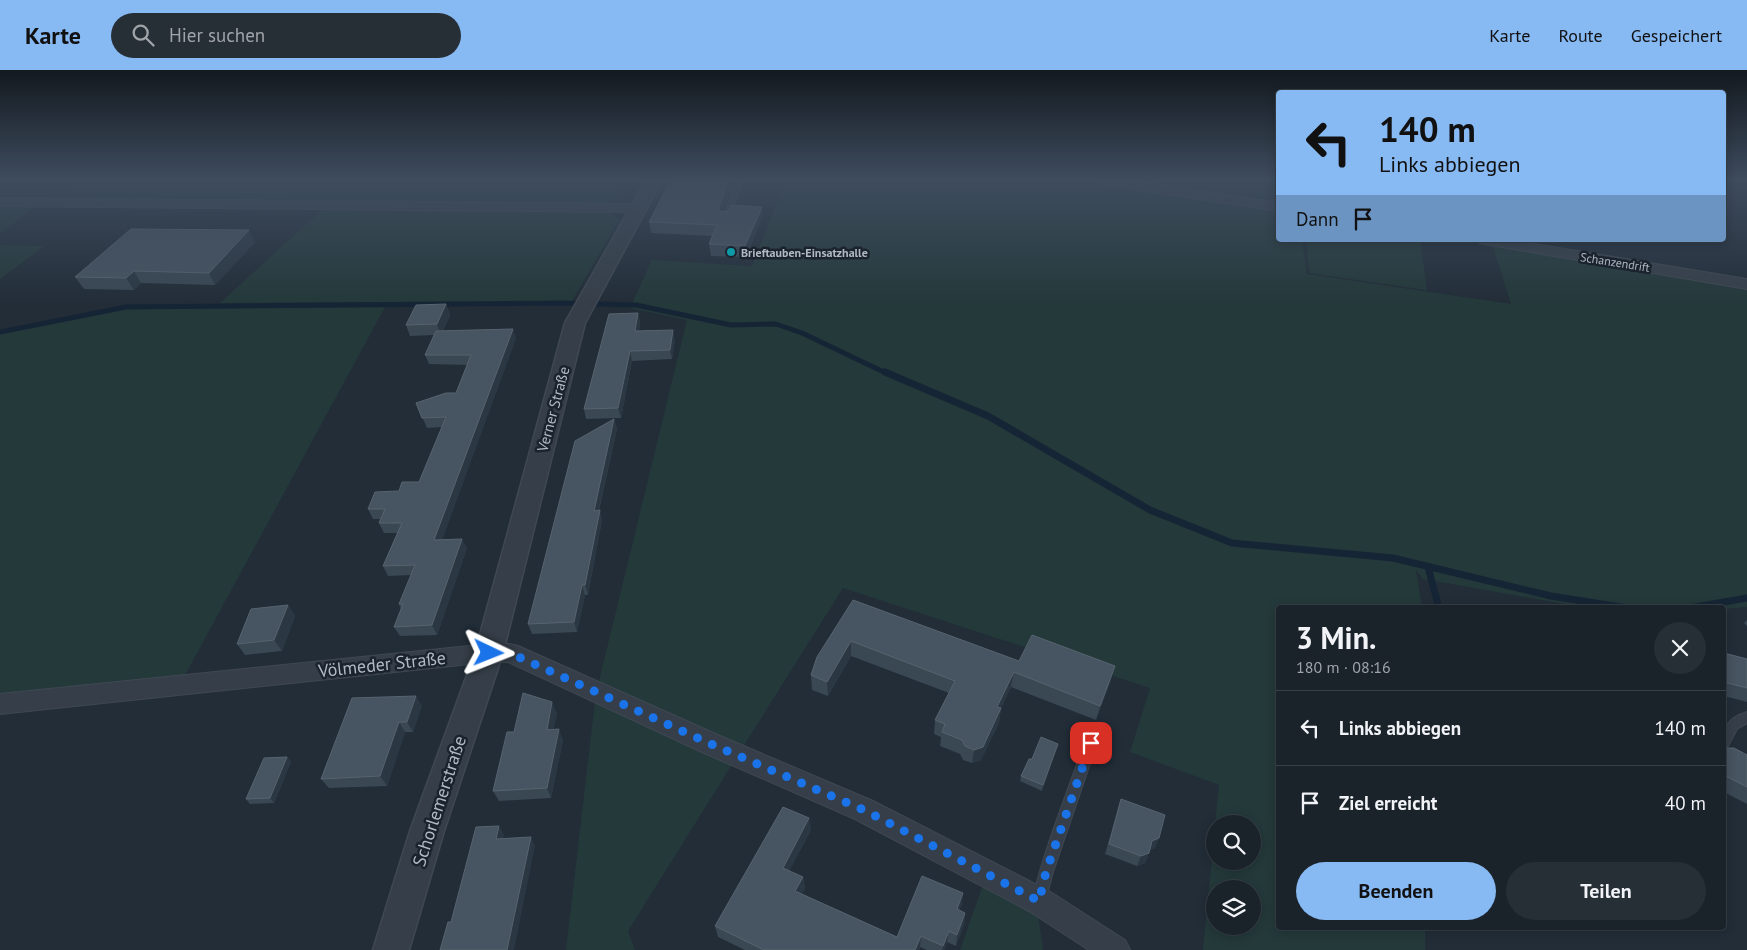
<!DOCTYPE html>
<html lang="de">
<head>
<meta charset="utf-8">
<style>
	:root { --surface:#1a222a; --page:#272f36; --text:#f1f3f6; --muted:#9fa4a8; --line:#383f47; --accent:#87b9f3 }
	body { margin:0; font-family:"PT Sans",sans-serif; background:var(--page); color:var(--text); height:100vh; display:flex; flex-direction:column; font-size:19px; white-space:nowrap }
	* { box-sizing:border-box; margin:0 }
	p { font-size:16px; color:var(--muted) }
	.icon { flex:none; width:28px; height:28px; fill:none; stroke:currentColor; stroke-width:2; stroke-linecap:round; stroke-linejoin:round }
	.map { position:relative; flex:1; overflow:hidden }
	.side { position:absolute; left:1276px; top:535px; width:450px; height:325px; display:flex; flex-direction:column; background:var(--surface); border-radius:5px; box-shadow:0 2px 12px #0003,0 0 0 1px var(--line) }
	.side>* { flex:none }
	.top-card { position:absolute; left:1276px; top:20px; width:450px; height:152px; border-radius:5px; box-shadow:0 2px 12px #0003,0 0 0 1px var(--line); background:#87b9f3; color:#111; overflow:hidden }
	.fabs { position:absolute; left:1206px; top:745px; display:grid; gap:10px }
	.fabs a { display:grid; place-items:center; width:55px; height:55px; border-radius:50%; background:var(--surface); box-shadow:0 2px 12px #0003,0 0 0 1px var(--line); font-size:25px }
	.pin { position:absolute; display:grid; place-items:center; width:42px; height:42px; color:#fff; margin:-21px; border-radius:10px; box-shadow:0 2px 8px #0006 }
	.me { position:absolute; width:55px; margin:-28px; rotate:92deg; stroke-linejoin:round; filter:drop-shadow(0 0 4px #0008) }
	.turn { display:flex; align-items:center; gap:18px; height:105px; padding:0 20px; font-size:22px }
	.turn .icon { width:65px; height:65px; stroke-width:2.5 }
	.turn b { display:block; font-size:35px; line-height:42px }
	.then { display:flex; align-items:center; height:48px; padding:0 20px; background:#0003; gap:10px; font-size:19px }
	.round { display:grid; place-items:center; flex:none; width:52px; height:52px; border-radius:26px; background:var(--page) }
	.overview { display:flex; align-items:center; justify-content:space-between; height:85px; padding:0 20px }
	h1 { font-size:30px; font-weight:700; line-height:38px }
	.cta { display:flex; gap:10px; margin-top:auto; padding:10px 20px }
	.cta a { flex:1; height:58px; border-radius:30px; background:var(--accent); color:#111; font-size:20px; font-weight:700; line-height:58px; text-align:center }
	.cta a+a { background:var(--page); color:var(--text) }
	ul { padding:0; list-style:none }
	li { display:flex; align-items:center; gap:15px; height:75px; padding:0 20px; border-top:1px solid var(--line) }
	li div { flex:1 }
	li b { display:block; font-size:19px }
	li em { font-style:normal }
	header { display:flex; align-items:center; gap:30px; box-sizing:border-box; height:70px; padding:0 25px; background:var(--accent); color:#111 }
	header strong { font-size:24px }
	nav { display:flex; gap:28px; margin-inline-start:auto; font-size:18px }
	.search { width:350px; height:45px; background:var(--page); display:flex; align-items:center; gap:12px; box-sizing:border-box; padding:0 18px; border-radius:28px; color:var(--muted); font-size:19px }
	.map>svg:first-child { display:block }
</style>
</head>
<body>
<header>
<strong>Karte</strong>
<div class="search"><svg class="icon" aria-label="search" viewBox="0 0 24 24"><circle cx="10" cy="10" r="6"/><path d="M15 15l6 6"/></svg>Hier suchen</div>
<nav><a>Karte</a><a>Route</a><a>Gespeichert</a></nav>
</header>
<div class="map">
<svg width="1747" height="880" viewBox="0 0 1747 880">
	<rect width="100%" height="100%" fill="#222d38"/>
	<path fill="#24393a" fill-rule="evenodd" d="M84,110h547l-17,18 -10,6 -548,-5z
		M786,110h300l193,30v30h23l5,34 204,30 -19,-60 255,42v321l-23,2v-1l-142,-1 -159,-28 -7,-9 6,37 -143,1v320h146v22h-222l12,-122v33h37v-37h-37l4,-39 -89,-33 20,-64 -307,-100 -102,162 -143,-65 89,-365 -57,-12 22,-48 100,6zM1215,819h37v37h-37z
		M1140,110h139v25l-139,-23z
		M0,136h36l-36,28z
		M325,137l278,3 17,9 -48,82 -352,2z
		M1306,170h114l7,50 -118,-17z
		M0,175l44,1 -44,33z
		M385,237l-202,372 -183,15v-360l126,-25z
		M595,631l138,62 -105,168 7,19h-69z
		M984,812l54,33 5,35h-83z"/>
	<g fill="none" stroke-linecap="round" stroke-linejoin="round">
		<path stroke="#162535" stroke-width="5" d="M0,262l126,-25 437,-4 73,2 95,20 45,-1 26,9 86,41"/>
		<path stroke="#162535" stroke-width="7" d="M885,302l103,44 162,94 82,33 161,15 158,38 76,12
			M1428,497l11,41
			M1690,538l57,-10"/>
		<g stroke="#3f4852" stroke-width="2">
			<path id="service" d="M738,110h6l-16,38 -5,1 -1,-1z
				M1747,642v11l-10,6 -9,17 -4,1c0,-21 2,-28 23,-35z
				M1091,668l4,1 2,4 -44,129 -9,33 -5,2 -5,-2c-6,-14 43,-139 51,-162l2,-4z"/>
		</g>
		<g stroke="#3f4852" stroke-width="2">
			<path id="minor" d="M1093,110h33l153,23v8l-179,-27z
				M0,128l639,6 7,4 -7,4 -639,-6z
				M1477,170h33l237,39v10l-263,-45 -5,-1z
				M489,574h21l8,2 202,90 153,65 176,90 76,49 5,10h-41l-60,-39 -174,-92 -153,-67 -194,-90h-19l-489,52v-20z"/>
		</g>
		<g stroke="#3f4852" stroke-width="3">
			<path id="tertiary" d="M646,110h16l-77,143 -82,330 -59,178 -35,119h-36l37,-119 65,-178 90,-330z"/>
		</g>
		<use href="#service" fill="#363f49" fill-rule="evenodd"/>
		<use href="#minor" fill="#363f49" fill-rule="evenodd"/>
		<use href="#tertiary" fill="#363f49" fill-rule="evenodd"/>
	</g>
	<path fill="#3a4854" d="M734,112l-11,29 39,7 -16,39 -35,-1 -2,-12 3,-8 -61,-3 -2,-11z
		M255,172l-40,43 -74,-2 -7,7 -50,-1 -9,-12z
		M446,234l4,11 -7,16 73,7 -74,201 25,9 -30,87 -37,1 -6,-9 7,-18 -2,-5 12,-29 -23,1 -5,-10 14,-33h-13l-5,-10 2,-4h-8l-5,-10 31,-18 20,-9 23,-55 -15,1 -11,-25 40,-10 12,-28 -39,-1 -4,-9 9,-20 -24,1 -4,-11z
		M638,243l2,10 -1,8 36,9 -3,19 -40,2 -11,57 -35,1 -2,-10z
		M614,349l3,10 -18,81 3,10 -14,75h-3l-8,37 -45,2 -4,-10z
		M853,530l166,61 92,19 -15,40 -85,-33 -10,21 -2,15 -18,37 -9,3 -9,-3 -3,-6 -20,-8 1,-9 -7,-3 1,-14 14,-27 -98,-37 -23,40 -16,-6 -1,-15z
		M288,535l7,11 -13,35 -37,4 -8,-11z
		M1747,550v6l-3,-3z
		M1724,583l23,6v43l-23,-6z
		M422,636l-9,26h-8l-18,54 -58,2 -8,-9z
		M557,643l-4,17 10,10 -12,58 -52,3 -6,-10 21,-59z
		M1724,678l23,7v49l-23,-12z
		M1056,679l-14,42 -22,-10 1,-5 11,-17z
		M287,687l4,5 -17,41 -24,1 -4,-5z
		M1121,729l38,39 -4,10 -5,2 -5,13 -8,3 -32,-12 13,-45z
		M809,748l2,12 -22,41 14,6 2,12 -4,5 96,43 65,-33 -3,6 6,3 -1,11 -8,22 -9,-4 -3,8h-17l-7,-3 -1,3h-174l-27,-13 -3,-11z"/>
	<path fill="#2b3844" d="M0,110h13l-13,8z
		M729,110h5v2l-15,39 -1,-12z
		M762,137v11l-16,39 -1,-11z
		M249,160l6,12 -40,43 -6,-12z
		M134,201l7,12 -7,7 -8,-12z
		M446,234l4,11 -9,20 -4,-11z
		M638,243l2,10 -3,18 -2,-10z
		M513,259l3,9 -77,211 -5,-9z
		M673,260l2,10 -3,19 -2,-9z
		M630,281l2,10 -11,57 -3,-10z
		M614,349l3,10 -21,92 -2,-10z
		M600,440l2,10 -14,75 -3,-10z
		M462,469l5,9 -30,87 -5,-10z
		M582,515l3,10 -8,37 -3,-10z
		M288,535l7,11 -13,35 -8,-11z
		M851,571v15l-23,40 -1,-14z
		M1115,596l-4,14 -15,40 4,-14z
		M1014,602l-3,15 -16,34 2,-14z
		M416,626l6,10 -9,26 -6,-10z
		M552,632l5,11 -6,28 -4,-11z
		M1001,638l-2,15 -18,37 -9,3 2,-13z
		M399,652l6,10 -18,54 -7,-10z
		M559,659l4,11 -12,58 -4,-10z
		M1058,674l-2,5 -14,42 1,-6z
		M287,687l4,5 -17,41 -4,-5z
		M809,748l2,12 -26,49 -2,-11z
		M499,756l5,9 -3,13 -5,-9z
		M531,767l4,9 -21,104h-7z
		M1159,768l-4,10 -7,3 4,-10z
		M1149,783l-4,10 -8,3 4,-10z
		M803,807l2,12 -8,14 -2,-12z
		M963,823l-1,11 -7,16 2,-11z
		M965,843l-1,11 -8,22 1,-11z
		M949,861l-2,11 -3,8h-2l1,-4z
		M921,866l-1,11 -1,3h-4z"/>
	<path fill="#475461" stroke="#576470" d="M671,110h58l-11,29 4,3 6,-1 3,-6 31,2 -17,39 -36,-2 8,-19 -68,-3z
		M131,159l118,1 -40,43 -75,-2 -8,7 -51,-1z
		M446,234l-9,20 -31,1 10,-20z
		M638,243l-3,18 38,-1 -3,20 -40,1 -12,57 -34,1 25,-95z
		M513,259l-79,211 28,-1 -30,86 -38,2 9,-23h-4l16,-39 -32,1 19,-43h-23l6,-14h-17l7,-17 24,-1 3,-9h17l27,-65 -24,1 -6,-15 30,-10h10l15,-38h-46l11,-24z
		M614,349l-20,92 6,-1 -15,75h-3l-8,37 -46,2 47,-183z
		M853,530l166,61 13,-26 83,31 -15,40 -86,-34 -17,35 4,1 -18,39 -9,3 -9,-4 -3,-6 -20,-8 3,-8 -10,-4 20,-39 -104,-40 -24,41 -16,-7 6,-18z
		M288,535l-14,35 -37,4 14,-35z
		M1724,583l23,6v29l-23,-6z
		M523,623l29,9 -5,28 12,-1 -12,59 -54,3 14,-59h7z
		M416,626l-9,26h-8l-19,54 -59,3 31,-81z
		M1041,667l17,7 -15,41 -22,-9 8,-17h3z
		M1724,678h10l13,7v32l-23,-12z
		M287,687l-17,41 -24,1 18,-41z
		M1121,729l44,16 -6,23 -7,3 -3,12 -8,3 -32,-12z
		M783,737l26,11 -26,50 20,9 -8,14 102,46 25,-61 41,17 -6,16 8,4 -8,22 -8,-4 -6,15 -22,-10 -6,14h-151l-49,-24z
		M499,756l-3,13 35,-2 -24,113h-67l8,-28h3l25,-95z"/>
	<linearGradient id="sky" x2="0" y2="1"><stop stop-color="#13191f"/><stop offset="0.47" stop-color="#3e4c5e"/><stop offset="1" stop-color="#3e4c5e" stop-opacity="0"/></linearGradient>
	<rect width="1747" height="233" fill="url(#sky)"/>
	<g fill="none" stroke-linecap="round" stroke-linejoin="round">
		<path stroke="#1a73e8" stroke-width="9" stroke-dasharray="0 16.2" d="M489,583h21l201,91 153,66 175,91 7,-29 45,-129"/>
	</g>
	<circle fill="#0f9aa8" stroke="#1b242e" stroke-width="2" cx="731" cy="182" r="5"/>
	<g text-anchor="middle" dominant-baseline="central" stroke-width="5" stroke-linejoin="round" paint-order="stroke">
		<g font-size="12" font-weight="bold" fill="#b0bac5" stroke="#1b242e" text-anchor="start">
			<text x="741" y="182">Brieftauben-Einsatzhalle</text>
		</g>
		<g font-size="12" fill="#b0bac5" stroke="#1b242e">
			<text transform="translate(1615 192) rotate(9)">Schanzendrift</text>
		</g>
		<g font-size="15" fill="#b0bac5" stroke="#1b242e">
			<text transform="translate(553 339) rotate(-75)">Verner Straße</text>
		</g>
		<g font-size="18" fill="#b0bac5" stroke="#1b242e">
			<text transform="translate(382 594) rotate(-6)">Völmeder Straße</text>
			<text transform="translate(439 731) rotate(-72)">Schorlemerstraße</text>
		</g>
	</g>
</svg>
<div class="fabs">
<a><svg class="icon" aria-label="search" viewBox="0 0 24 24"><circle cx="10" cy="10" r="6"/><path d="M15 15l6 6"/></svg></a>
<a><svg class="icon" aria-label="layers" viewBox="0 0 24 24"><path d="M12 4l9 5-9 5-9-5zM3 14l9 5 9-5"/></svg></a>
</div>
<div class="pin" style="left:1091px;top:673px;background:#d93025"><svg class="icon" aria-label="arrive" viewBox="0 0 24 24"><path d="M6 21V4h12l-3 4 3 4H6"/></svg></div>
<svg class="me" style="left:489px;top:583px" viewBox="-20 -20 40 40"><path d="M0-17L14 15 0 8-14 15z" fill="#1a73e8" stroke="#fff" stroke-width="4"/></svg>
<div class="top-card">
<div class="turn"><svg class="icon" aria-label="left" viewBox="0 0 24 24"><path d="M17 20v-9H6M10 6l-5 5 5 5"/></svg><div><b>140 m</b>Links abbiegen</div></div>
<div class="then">Dann<svg class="icon" aria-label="arrive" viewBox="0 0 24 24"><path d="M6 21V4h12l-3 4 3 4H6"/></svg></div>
</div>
<section class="side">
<div class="overview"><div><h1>3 Min.</h1><p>180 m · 08:16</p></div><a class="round"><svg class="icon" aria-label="close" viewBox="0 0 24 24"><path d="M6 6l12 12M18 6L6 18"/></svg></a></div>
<ul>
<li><svg class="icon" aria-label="left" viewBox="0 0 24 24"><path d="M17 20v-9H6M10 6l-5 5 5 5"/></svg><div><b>Links abbiegen</b></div><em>140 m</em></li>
<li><svg class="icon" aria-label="arrive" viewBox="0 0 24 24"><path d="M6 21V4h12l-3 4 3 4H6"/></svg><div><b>Ziel erreicht</b></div><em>40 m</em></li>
</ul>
<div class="cta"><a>Beenden</a><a>Teilen</a></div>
</section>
</div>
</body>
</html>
